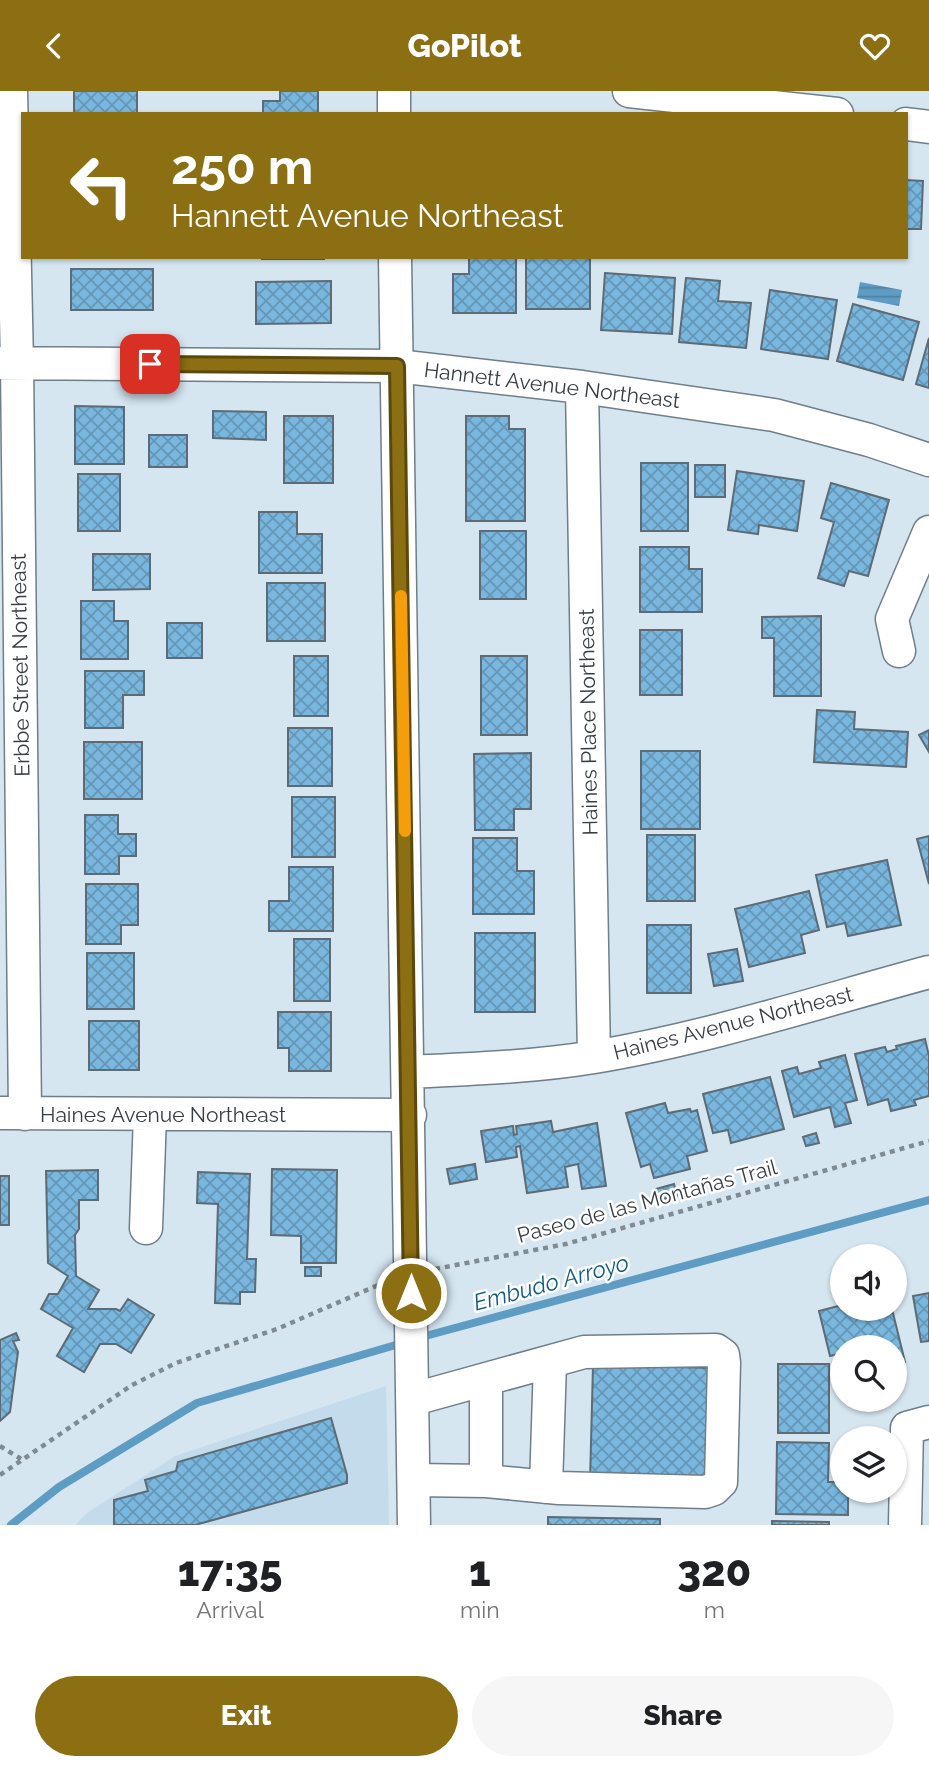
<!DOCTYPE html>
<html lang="en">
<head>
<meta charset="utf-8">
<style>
	:root { --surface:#fff; --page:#f6f6f6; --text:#202124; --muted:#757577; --accent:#8c6f12 }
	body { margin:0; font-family:Raleway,sans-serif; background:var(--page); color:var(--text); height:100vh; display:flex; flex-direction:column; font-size:26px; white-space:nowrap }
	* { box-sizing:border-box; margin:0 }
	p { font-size:23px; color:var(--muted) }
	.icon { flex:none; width:38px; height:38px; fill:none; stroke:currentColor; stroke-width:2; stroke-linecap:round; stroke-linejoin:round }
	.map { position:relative; height:1434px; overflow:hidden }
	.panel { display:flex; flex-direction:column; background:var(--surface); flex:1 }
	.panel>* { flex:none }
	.guide { position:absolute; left:21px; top:21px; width:887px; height:147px; border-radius:0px; box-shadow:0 2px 5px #0004; background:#8c6f12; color:#fff; overflow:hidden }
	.tools { position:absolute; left:830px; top:1153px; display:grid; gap:14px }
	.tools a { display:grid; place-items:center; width:77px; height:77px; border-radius:50%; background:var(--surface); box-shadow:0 2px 5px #0004; font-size:35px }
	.pin { position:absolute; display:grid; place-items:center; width:60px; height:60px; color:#fff; margin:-30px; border-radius:14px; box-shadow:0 4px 10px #0006 }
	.me { position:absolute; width:77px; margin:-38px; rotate:0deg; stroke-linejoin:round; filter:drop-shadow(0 0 5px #0008) }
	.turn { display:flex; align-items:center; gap:24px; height:147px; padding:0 35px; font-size:32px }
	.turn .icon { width:91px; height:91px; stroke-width:2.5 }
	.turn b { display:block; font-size:49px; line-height:60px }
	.eta { display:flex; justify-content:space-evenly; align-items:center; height:119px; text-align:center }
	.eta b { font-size:42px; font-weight:800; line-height:49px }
	.button { display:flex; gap:14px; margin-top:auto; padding:14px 35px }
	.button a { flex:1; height:80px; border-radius:42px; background:var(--accent); color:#fff; font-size:28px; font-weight:800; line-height:80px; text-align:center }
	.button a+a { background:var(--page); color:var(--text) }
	header { display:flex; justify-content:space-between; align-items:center; height:91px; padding:0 35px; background:var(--accent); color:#fff; font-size:32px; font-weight:800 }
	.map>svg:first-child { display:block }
</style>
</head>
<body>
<header><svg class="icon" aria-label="back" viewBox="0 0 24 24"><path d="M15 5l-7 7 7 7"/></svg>GoPilot<svg class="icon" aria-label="heart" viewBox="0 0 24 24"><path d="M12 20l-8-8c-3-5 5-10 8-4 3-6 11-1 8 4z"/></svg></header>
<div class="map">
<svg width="929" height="1434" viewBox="0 0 929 1434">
	<defs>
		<pattern id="water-rules" width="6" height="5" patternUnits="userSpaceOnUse" patternTransform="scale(1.75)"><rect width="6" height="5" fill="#5e9cc3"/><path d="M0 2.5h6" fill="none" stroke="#4e81a0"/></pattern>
		<pattern id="building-cross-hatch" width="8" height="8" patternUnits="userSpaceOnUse" patternTransform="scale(1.75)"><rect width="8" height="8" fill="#79b7df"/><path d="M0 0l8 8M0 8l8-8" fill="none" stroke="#6496b6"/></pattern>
	</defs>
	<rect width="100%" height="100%" fill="#d5e6f1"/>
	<path fill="#c3dbeb" d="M386,1295l3,139h-314l12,-12 88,-57z"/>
	<path fill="url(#water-rules)" d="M860,191l42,8 -3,16 -42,-8z"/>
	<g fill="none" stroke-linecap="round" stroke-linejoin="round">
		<path stroke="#5e9cc3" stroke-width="8" d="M418,1247l511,-138
			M11,1434l48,-38 138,-84 209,-61"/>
	</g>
	<path fill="url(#building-cross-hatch)" stroke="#5c6b75" stroke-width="2" d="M74,0h63v23h-63z
		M280,0h38v23h-55v-13h17z
		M906,89l17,1 -2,48h-15z
		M262,166h62v2h-62z
		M469,166h47v56h-63v-39h16z
		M526,167h64v51h-64z
		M71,178h82v41h-82z
		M605,182l70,5 -3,56 -71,-4z
		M686,187l34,3 -2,20 33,2 -5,45 -67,-6z
		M331,190v42l-75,1v-42z
		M770,199l67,10 -9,59 -67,-10z
		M853,213l66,18 -16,58 -66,-19z
		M929,247v50l-13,-4z
		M75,315l49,1v57h-49z
		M213,320l53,1v28l-53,-2z
		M284,325h49v67h-49z
		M466,325h43v13h16v92h-59z
		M149,344h38v32h-38z
		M641,372h47v68h-47z
		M695,374h30v32h-30z
		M737,380l67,10 -7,50 -38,-6 -1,9 -30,-4z
		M78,383h42v57h-42z
		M831,392l58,17 -21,76 -19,-5 -5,15 -26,-8 16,-56 -13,-4z
		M259,421h38v22h25v39h-63z
		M480,440h46v68h-46z
		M640,456h49v22h13v43h-62z
		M93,463h57v35l-57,1z
		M267,492h58v58h-58z
		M81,510h33v20h14v38h-47z
		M821,525v80h-47v-58h-12v-21z
		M167,532h35v35h-35z
		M640,539h42v65h-42z
		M294,565h34v60h-34z
		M481,565h46v79h-46z
		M85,580h59v24h-21v33h-38z
		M817,619l38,2 -1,17 54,3 -2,35 -92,-5z
		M288,637h44v58h-44z
		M929,639v22l-10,-17z
		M84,651h58v57h-58z
		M641,660h59v78h-59z
		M531,662v56h-17v21h-39l-1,-76z
		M292,706h43v60h-43z
		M85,724h33v19h18v22h-17v18h-34z
		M647,744h48v66h-48z
		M929,745v48l-12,-45z
		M473,747h44v33h17v43h-61z
		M887,769l14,65 -53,11 -3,-13 -18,4 -11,-52z
		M289,776h44v64h-64v-30h20z
		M86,793h52v41h-17v19h-35z
		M809,800l10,39 -18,5 4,18 -56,14 -14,-58z
		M647,834h44v68h-44z
		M475,842h60v79h-60z
		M294,848h36v62h-36z
		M737,858l6,32 -29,5 -6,-32z
		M87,862h47v56h-47z
		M278,921h53v59h-42v-23h-11z
		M89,930h50v49h-50z
		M925,948l4,17v40l-15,4 2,5 -25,6 -3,-12 -20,6 -13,-51 30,-7 2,5 10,-3 -1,-3z
		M845,964l12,45 -12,3 6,20 -16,4 -5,-20 -36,10 -12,-46 15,-4 2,7 22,-6 -2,-6z
		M770,986l14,52 -53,14 -3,-13 -15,3 -10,-39z
		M665,1012l3,10 22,-4 1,3 6,-2 10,41 -20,5 3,13 -36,9 -4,-14 -9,3 -15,-54z
		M551,1030l2,11 44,-9 9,63 -24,3 -4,-25 -13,3 3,20 -41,6 -7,-47 -4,1 1,10 -31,5 -5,-31 32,-5 1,9 3,-1 -1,-8z
		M816,1042l3,10 -13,3 -3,-9z
		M475,1073l2,15 -27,5 -3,-15z
		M272,1078l65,1 -1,93h-35v-27l-30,-1z
		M98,1079v30h-19v29l-4,6 1,41 23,14 -11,19h28l4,2 8,-12 26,16 -23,38 -15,-9h-16l-16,28 -27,-16 16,-28 -32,-19 8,-15h9l10,-18 -20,-13 -2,-92z
		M198,1081l52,2 -3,85h9l-1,33h-15v12l-25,-1 3,-99 -21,-1z
		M0,1085h9v49h-9z
		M674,1093l3,12 -18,4 -3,-11z
		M305,1176h16v9h-16z
		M929,1202v48l-8,1 -8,-46z
		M842,1214v4h50l13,53 -11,3v-18h-52v6l-12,3 -11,-45z
		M16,1242l3,7 -6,1 5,11 -8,60 -10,9v-81z
		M778,1273h51v69h-51z
		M593,1274l120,3 -3,117 -120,-3z
		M331,1327l16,57v8l-152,42h-81v-25l34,-9 -3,-11 31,-9 2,-9z
		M777,1351l52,1 -1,39h14v9h6v24l-72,-1z
		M548,1426l112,2v6h-112z
		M772,1430l57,1v3h-57z"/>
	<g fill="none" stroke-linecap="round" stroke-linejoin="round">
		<g stroke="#6f7e89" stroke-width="35">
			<path id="minor" d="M11,0l6,272 8,751
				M394,0v23
				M629,0l208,23
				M906,33l23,3
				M395,166l19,1268
				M0,272l397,3 185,21 192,28 95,25 60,20
				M582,296l12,670
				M899,560l-7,-32 37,-87
				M409,981c62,-3 124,-5 185,-15 114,-19 224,-55 335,-85
				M0,1022l410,2
				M146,1137l4,-113
				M414,1308l170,-47 132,-2 7,5 1,8 -3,119 -7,7 -9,3 -146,-4 -73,-7 -72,-1
				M486,1390v-101
				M546,1396l4,-125
				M905,1434l2,-97 22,-6"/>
		</g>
		<path stroke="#7f8a91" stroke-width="4.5" stroke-dasharray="5 5" stroke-linecap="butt" d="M435,1178l131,-25 363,-103
			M0,1355l21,13
			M0,1384l132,-90 44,-22 101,-34 106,-46"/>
		<use href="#minor" stroke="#fff" stroke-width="32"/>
	</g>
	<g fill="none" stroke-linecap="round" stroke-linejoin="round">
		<g stroke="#5b480c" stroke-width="18">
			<path id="route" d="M150,273l247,2 14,927"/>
		</g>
		<use href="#route" stroke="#8c6f12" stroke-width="12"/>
		<path stroke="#f59e0b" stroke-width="12" d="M401,505l4,235"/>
	</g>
	<g text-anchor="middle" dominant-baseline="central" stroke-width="5" stroke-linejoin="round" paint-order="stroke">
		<g font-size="21" fill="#373e42" stroke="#fff">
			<text transform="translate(552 294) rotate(7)">Hannett Avenue Northeast</text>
			<text transform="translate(20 574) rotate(-91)">Erbbe Street Northeast</text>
			<text transform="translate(588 631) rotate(-91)">Haines Place Northeast</text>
			<text transform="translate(733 932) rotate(-14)">Haines Avenue Northeast</text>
			<text x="163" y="1023">Haines Avenue Northeast</text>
			<text transform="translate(647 1110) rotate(-15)">Paseo de las Montañas Trail</text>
		</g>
		<g font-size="23" font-style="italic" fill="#105c82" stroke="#fff">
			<text transform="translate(551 1191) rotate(-15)">Embudo Arroyo</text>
		</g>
	</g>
</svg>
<div class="tools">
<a><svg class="icon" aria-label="sound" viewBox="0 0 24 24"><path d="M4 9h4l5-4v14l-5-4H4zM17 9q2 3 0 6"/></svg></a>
<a><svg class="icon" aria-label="search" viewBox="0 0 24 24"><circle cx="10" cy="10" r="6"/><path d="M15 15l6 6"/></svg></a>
<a><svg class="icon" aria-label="layers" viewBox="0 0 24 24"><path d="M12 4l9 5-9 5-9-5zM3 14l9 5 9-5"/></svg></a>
</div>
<div class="pin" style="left:150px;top:273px;background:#d93025"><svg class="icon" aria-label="arrive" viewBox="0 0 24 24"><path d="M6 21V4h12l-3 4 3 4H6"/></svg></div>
<svg class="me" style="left:411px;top:1202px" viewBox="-20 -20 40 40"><circle r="17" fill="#8c6f12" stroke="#fff" stroke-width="3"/><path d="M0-11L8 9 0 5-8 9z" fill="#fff"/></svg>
<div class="guide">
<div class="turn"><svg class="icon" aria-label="left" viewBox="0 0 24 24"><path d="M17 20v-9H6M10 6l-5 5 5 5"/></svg><div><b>250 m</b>Hannett Avenue Northeast</div></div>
</div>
</div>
<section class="panel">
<div class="eta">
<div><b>17:35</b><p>Arrival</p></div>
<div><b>1</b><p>min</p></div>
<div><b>320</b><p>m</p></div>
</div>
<div class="button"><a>Exit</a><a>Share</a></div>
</section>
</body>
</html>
